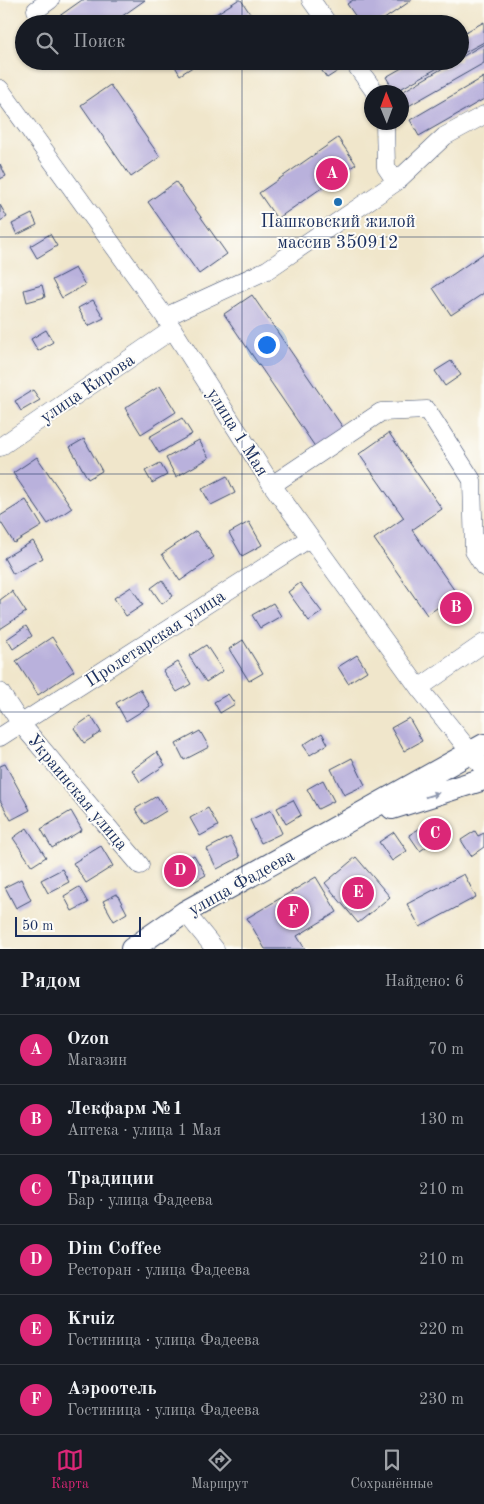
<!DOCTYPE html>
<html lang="ru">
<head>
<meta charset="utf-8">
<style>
	:root { --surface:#171b24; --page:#242831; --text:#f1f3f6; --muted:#9ea1a6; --line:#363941; --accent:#db2777 }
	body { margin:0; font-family:"Old Standard TT",serif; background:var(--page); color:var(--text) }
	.compass { position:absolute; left:364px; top:85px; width:45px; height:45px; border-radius:50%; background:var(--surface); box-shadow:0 1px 4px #0004; rotate:359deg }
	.scale { position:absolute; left:15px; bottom:12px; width:126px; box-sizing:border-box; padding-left:5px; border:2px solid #1b2f5e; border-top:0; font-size:14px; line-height:18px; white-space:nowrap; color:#1b2f5e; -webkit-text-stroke:4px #fdfcf7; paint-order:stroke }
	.you { position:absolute; left:266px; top:344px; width:18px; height:18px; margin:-12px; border:4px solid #fff; border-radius:50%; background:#1a73e8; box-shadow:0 0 0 8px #1a73e833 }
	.badge { display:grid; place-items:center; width:32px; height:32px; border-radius:50%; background:var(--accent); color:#fff; font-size:16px; font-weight:700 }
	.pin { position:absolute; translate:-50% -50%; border:2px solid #fff; box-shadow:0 1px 5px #0006 }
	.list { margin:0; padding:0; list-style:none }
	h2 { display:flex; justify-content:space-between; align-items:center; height:65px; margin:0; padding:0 20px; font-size:21px }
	h2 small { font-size:16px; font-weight:400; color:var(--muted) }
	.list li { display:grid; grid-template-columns:32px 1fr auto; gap:15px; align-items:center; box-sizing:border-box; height:70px; padding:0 20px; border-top:1px solid var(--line) }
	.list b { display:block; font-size:19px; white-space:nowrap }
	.list p { margin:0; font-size:16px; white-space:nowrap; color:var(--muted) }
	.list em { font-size:16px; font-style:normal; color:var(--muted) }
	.icon { flex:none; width:28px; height:28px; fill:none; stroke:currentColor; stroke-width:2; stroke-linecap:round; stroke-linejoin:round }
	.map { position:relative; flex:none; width:484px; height:949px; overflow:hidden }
	.search { position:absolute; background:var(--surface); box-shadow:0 1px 4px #0004; left:15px; right:15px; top:15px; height:55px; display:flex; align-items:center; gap:12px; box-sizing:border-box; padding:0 18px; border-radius:28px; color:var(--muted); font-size:19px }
	.sheet { height:485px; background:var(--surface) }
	nav { display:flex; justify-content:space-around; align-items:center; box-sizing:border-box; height:70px; border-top:1px solid var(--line); background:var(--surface); font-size:14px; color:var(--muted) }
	nav a { display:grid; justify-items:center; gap:2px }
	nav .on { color:var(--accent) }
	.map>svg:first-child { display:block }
	.building { fill:#b9b1dc }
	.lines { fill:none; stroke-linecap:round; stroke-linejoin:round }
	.minor-casing { stroke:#3b4a6e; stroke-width:19 }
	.major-casing { stroke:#3b4a6e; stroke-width:24 }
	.minor { stroke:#fff; stroke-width:18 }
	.major { stroke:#fff; stroke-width:22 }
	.oneway { fill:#8d97ae }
	.grid { fill:none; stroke:#1b2f5e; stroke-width:1; stroke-opacity:0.55 }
	.poi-dot { fill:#1f6fb2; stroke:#fdfcf7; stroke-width:2 }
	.labels { text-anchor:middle; stroke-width:4; stroke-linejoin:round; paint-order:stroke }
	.poi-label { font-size:18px; fill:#1b2f5e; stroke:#fdfcf7 }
	.street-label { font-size:18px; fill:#1b2f5e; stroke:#fdfcf7 }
</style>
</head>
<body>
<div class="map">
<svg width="484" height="949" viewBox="0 0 484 949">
	<rect width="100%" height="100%" fill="#fdfcf7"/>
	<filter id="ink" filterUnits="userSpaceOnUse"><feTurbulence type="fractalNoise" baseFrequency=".02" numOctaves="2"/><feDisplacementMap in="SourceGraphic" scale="10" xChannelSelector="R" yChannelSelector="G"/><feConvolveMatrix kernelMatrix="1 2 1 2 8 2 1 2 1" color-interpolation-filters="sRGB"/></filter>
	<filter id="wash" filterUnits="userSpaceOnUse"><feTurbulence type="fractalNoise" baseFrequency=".0096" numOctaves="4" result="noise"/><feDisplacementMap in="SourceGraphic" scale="20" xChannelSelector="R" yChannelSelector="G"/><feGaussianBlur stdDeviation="1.12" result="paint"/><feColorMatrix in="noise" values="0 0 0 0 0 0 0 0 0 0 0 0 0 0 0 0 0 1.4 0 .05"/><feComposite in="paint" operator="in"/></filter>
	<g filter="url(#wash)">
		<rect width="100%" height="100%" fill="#f0e6cb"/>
		<g id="blocks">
			<path class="building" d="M82,0H145L111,24H48Z
				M238,0H241L257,24H200Z
				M353,0H412L377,24H361L347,4Z
				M484,22V42L460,55V35Z
				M484,44V63L405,108L402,103V92L455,61H460V58Z
				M172,61H202L180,75Z
				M315,61H331L338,71L327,78Z
				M414,61H450L395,92L386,77Z
				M484,77V99L419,136L410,120Z
				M110,85L160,157L131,177L81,105Z
				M338,138L356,164L277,219L259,193Z
				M0,164L6,176L0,179Z
				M176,182L227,254L199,274L148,202Z
				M0,205L7,217L0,221Z
				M32,214L37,225L17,235L12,224Z
				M50,234L57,246L37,258L30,246Z
				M484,253V293L451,315L433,288Z
				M75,268L85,285L62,298L52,280Z
				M42,285L45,297L27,302L24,290Z
				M252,295L344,429L316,448L224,314Z
				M93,300L104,318L88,326L78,308Z
				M46,330L53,342L38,351L31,339Z
				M451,361L461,375L445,386L435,371Z
				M160,386L176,412L141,434L125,408Z
				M33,390L40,400L21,411L15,401Z
				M182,418L192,434L159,453L149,437Z
				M389,433L442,509L412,530L457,594L427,615L374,539L404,518L359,454Z
				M84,439L102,471L88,479L70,447Z
				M199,440L209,458L176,477L166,458Z
				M37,457L72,508L48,524L13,473Z
				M160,463L167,475L152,483L145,471Z
				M227,476L235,493L211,505L202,489Z
				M26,500L42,526L14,543L0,521V516Z
				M249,522L262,545L242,556L229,533Z
				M196,531L214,557L180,581L162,554Z
				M33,541L43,558L13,574L4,558Z
				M162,580L173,596L162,604L151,588Z
				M300,583L322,612L309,621L288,592Z
				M131,587L143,605L126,616L114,598Z
				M12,591L26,612L0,629V600Z
				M273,603L281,616L260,628L252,615Z
				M26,626L32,636L13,649L7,639Z
				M52,637L74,671L38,695L16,661Z
				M243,640L263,673L249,681L229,649Z
				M206,645L223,671L206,682L189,656Z
				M357,655L367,671L348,683L338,667Z
				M178,662L191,684L177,692L163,671Z
				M140,689L150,706L126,721L116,703Z
				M228,694L235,704L220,713L214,702Z
				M91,716L101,732L84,743L74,728Z
				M409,718L422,741L404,751L391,728Z
				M200,731L209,747L184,760L176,744Z
				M322,733L328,744L310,755L303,745Z
				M157,752L165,765L140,782L132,770Z
				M352,758L365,785L344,795L331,769Z
				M5,764L30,810L11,820L0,800V766Z
				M323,780L334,801L318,809L307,789Z
				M157,796L166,811L145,824L135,809Z
				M293,800L301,815L286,824L277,808Z
				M208,808L218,826L200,836L190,818Z
				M271,810L282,833L261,843L250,820Z
				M71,811L82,830L52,848L41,829Z
				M435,819L445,834L420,851L409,835Z
				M27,828L46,857L32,866L13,838Z
				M475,831L478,836L484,833V847L471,856L461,840Z
				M394,832L407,851L392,861L379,842Z
				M230,837L240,857L217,869L207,849Z
				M101,846L113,866L86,883L73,863Z
				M194,855L206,875L190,884L178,864Z
				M356,857L390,897L358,923L325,883Z
				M62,869L69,882L48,893L41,880Z
				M464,874L476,897L420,927L407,904Z
				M316,877L337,912L297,936L305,949H265L247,918Z
				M21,879L31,900L16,908L5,887Z
				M79,887L88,903L72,911L64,896Z
				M117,894L127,913L114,921L103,901Z"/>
		</g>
	</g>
	<g filter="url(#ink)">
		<use href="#blocks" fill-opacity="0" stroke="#3b4a6e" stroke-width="1"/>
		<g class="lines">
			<g class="minor-casing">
				<path id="minor" d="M311,0L328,24
					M36,10L50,0
					M353,61L375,92
					M0,89L165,317L272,485L419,688L484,769
					M385,122L386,167L396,182
					M165,317L267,270L396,182L445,136L484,115
					M0,447L173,329
					M272,485L381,412L427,410L472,480L474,551
					M484,544L474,551L484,567
					M419,688L484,643
					M0,692L21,724L140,865
					M0,737L310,538
					M185,912L215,949"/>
			</g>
			<g class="major-casing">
				<path id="major" d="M392,808L484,779
					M132,949L185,912L484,745"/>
			</g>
			<use href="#minor" class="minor"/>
			<use href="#major" class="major"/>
		</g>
		<defs><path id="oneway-solid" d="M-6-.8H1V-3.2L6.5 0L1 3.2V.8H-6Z" transform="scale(1.25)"/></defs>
		<use class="oneway" href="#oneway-solid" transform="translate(432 795) rotate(-17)"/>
	</g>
	<path class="grid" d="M242,0V24M242,61V949M0,237H484M0,474H484M0,712H484"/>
	<circle class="poi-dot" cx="338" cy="202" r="5"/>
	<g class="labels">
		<g class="poi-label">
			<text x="338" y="227">Пашковский жилой<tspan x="338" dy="21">массив 350912</tspan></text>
		</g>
		<g class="street-label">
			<text transform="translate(87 388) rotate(-34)" y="6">улица Кирова</text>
			<text transform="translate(238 432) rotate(58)" y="6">улица 1 Мая</text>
			<text transform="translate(155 638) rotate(-33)" y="6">Пролетарская улица</text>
			<text transform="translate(78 792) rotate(50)" y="6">Украинская улица</text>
			<text transform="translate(241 882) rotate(-29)" y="6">улица Фадеева</text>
		</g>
	</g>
</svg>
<svg class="compass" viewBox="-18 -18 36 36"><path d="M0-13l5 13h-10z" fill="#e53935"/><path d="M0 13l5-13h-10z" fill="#9ea1a6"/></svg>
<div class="scale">50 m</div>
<div class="you"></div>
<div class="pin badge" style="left:332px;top:174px">A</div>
<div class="pin badge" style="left:456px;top:608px">B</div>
<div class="pin badge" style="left:435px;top:834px">C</div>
<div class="pin badge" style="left:180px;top:871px">D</div>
<div class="pin badge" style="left:358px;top:893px">E</div>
<div class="pin badge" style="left:293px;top:912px">F</div>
<div class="search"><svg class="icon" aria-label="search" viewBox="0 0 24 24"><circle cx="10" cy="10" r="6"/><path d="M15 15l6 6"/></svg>Поиск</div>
</div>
<section class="sheet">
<h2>Рядом<small>Найдено: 6</small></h2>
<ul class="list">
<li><span class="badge">A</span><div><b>Ozon</b><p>Магазин</p></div><em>70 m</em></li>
<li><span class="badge">B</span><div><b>Лекфарм №1</b><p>Аптека · улица 1 Мая</p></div><em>130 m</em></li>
<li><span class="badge">C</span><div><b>Традиции</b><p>Бар · улица Фадеева</p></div><em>210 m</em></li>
<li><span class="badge">D</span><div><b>Dim Coffee</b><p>Ресторан · улица Фадеева</p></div><em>210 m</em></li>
<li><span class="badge">E</span><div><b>Kruiz</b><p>Гостиница · улица Фадеева</p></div><em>220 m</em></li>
<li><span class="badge">F</span><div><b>Аэроотель</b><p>Гостиница · улица Фадеева</p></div><em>230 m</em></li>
</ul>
</section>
<nav>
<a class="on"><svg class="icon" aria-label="map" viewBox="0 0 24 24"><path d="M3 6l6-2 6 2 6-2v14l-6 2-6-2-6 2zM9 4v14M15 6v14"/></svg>Карта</a>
<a><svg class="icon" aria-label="directions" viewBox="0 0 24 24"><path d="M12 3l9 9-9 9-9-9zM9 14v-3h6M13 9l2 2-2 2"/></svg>Маршрут</a>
<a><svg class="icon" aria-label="saved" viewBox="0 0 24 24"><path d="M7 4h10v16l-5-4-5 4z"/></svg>Сохранённые</a>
</nav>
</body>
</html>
